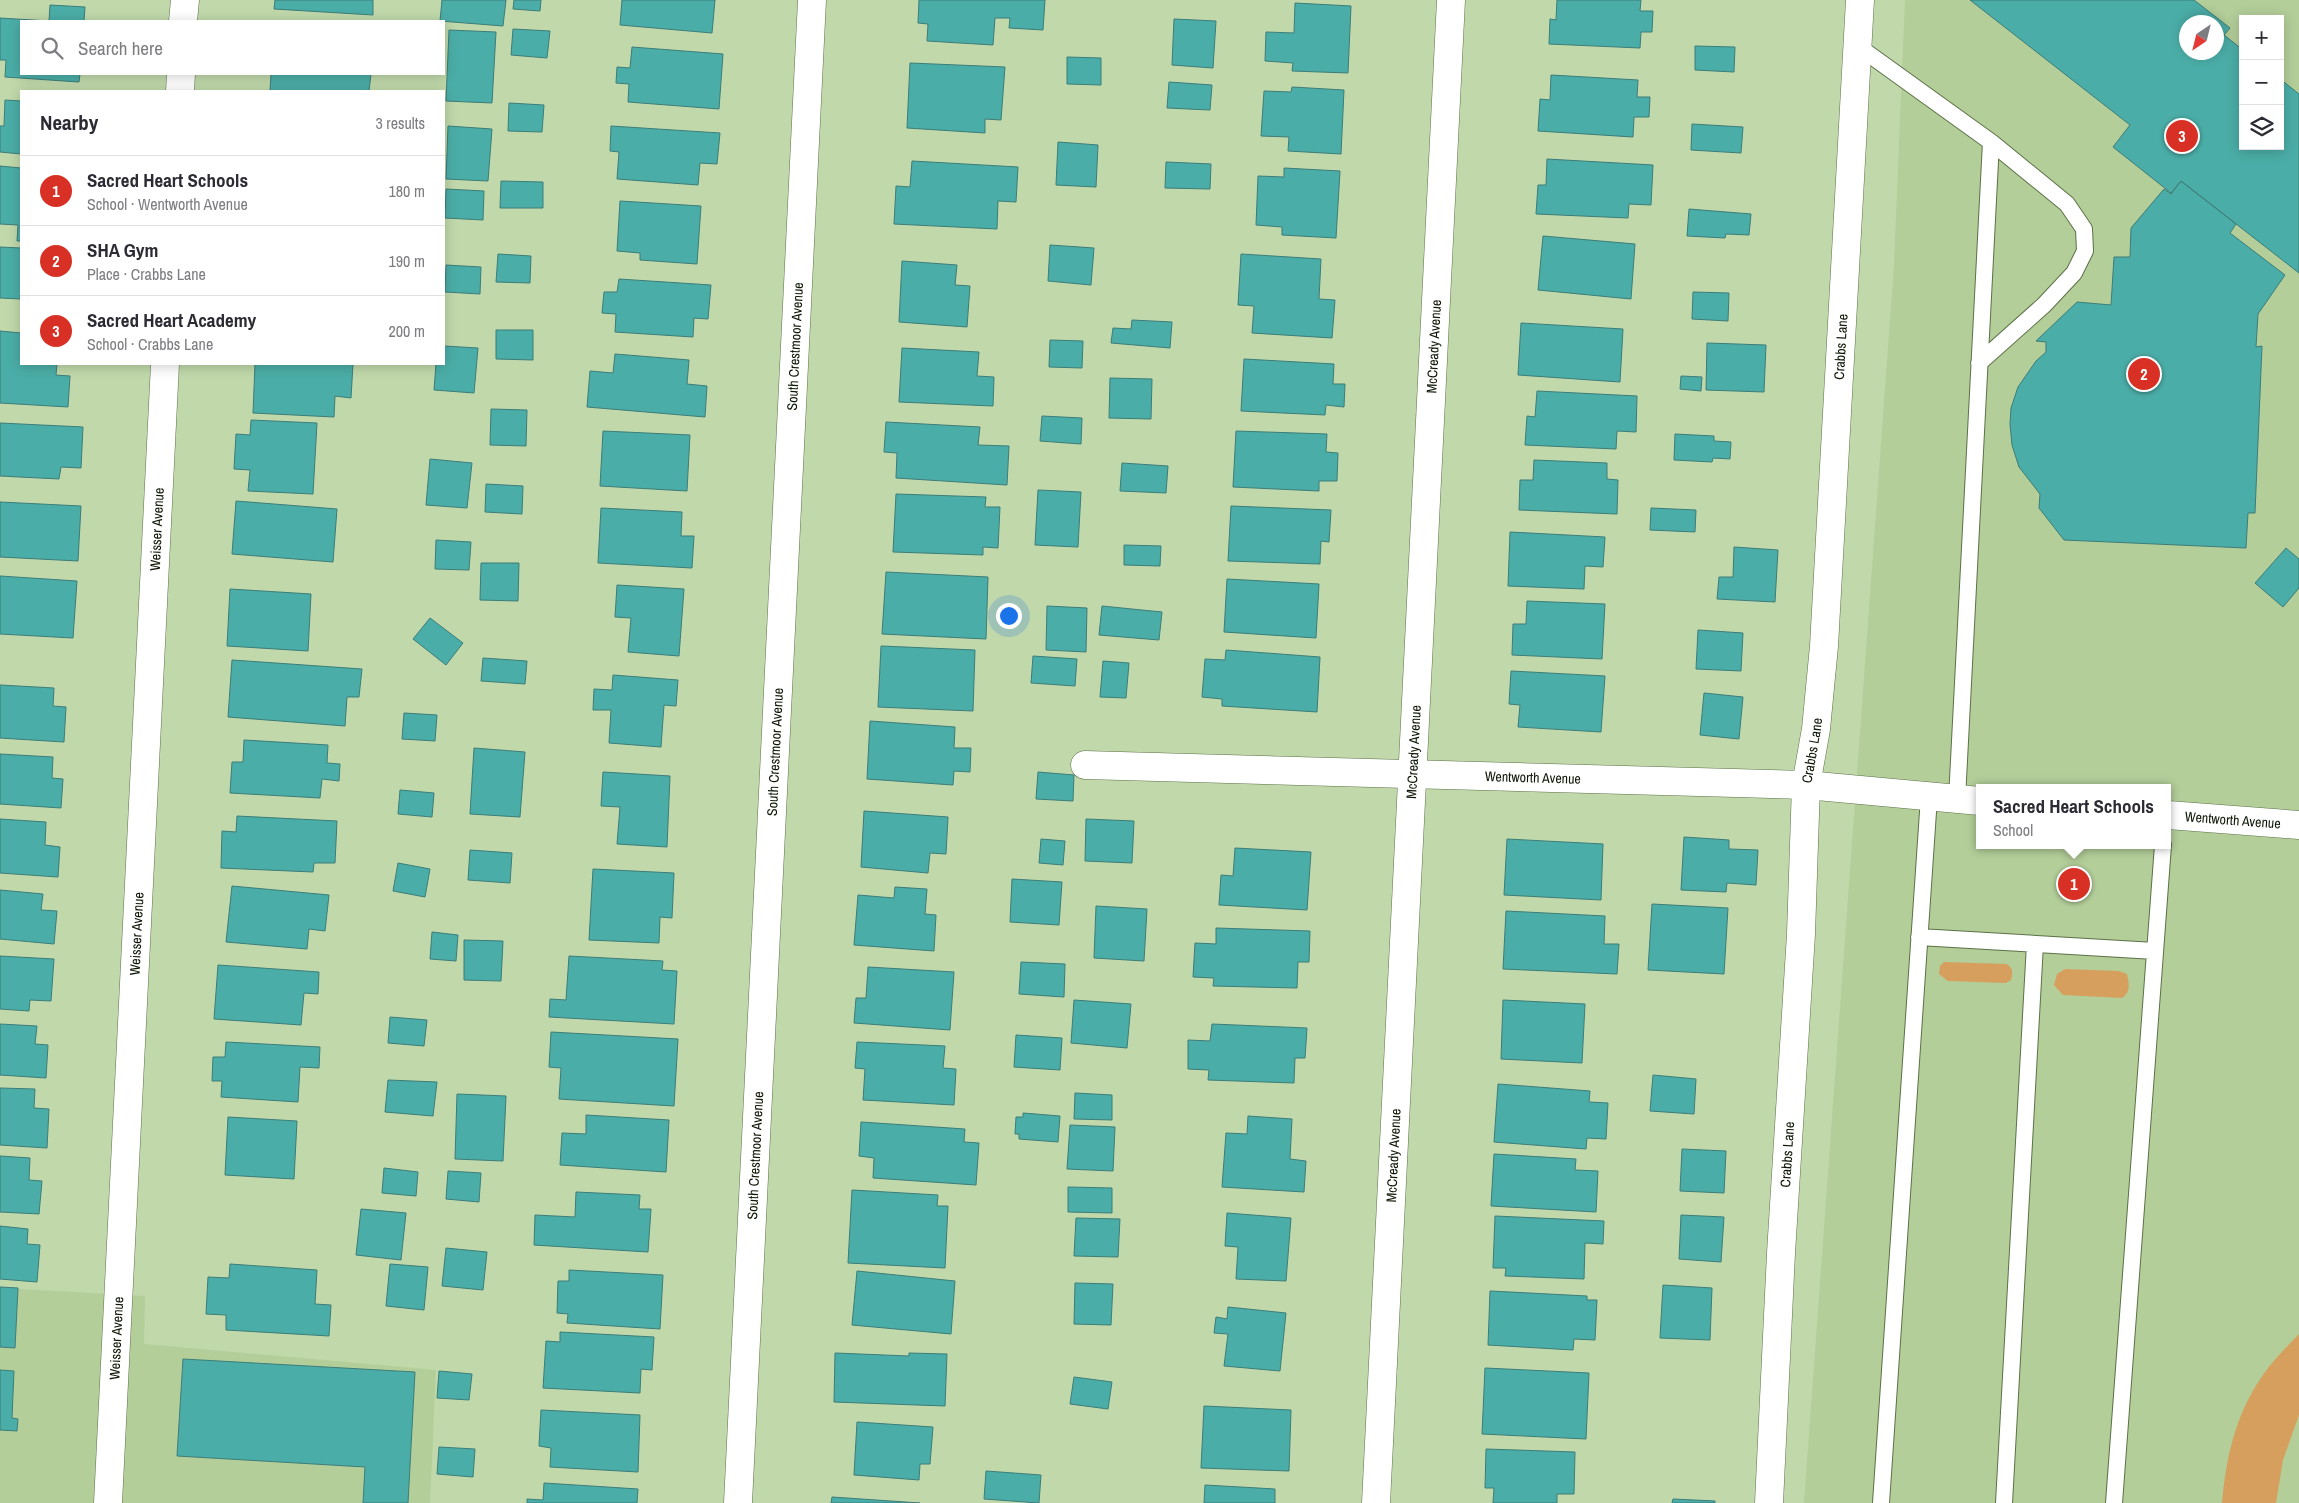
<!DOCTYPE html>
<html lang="en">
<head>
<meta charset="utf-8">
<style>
	:root { --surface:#fff; --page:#f7f7f7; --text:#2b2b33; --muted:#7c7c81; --line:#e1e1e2; --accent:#d93025 }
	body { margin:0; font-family:"Archivo Narrow",sans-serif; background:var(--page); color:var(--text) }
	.controls { position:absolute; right:15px; top:15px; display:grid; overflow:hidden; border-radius:0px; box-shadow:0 2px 12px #0003 }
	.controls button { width:45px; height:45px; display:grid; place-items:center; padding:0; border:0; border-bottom:1px solid var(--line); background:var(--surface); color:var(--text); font:25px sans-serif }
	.compass { position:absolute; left:2179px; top:15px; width:45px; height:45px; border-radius:50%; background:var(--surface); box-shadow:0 2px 12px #0003; rotate:215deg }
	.you { position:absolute; left:1008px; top:615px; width:18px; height:18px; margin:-12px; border:4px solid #fff; border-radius:50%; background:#1a73e8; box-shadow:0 0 0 8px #1a73e833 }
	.badge { display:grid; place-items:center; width:32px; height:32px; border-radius:50%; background:var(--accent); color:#fff; font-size:16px; font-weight:700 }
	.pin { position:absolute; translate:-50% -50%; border:2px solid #fff; box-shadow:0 1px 5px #0006 }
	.popup { position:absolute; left:1976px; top:784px; width:195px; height:65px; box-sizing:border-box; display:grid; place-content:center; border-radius:0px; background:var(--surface); filter:drop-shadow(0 1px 4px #0005); font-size:16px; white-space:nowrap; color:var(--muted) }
	.popup b { font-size:19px; color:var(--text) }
	.popup::after { content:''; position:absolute; left:50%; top:100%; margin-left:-10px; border:10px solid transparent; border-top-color:var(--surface) }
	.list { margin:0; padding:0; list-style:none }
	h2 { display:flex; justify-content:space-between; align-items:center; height:65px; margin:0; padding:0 20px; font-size:21px }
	h2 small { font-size:16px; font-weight:400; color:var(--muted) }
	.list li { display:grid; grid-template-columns:32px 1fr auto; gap:15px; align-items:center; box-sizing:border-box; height:70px; padding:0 20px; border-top:1px solid var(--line) }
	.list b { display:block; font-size:19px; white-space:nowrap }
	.list p { margin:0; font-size:16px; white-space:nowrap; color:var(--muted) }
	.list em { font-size:16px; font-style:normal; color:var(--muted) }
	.icon { flex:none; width:28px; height:28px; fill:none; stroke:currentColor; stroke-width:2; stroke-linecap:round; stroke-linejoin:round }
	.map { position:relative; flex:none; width:2299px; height:1503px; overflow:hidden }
	.search { position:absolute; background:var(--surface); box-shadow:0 2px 12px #0003; left:20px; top:20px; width:425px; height:55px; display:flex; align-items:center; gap:12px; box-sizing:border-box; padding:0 18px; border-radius:0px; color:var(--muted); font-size:19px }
	.panel { position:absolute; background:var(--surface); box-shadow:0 2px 12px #0003; left:20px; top:90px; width:425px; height:275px; border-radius:0px }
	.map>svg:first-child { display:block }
	.built { fill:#b3ce99; fill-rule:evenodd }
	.green { fill:#d69f5e }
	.building { fill:#4bada7; stroke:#3c7d79; fill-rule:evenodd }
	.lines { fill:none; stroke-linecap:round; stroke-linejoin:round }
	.service-casing { stroke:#5c7147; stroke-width:18 }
	.minor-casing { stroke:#5c7147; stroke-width:29 }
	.service { stroke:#fff; stroke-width:16 }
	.minor { stroke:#fff; stroke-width:28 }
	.labels { text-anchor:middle; stroke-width:4; stroke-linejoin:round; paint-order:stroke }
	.street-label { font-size:14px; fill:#0f1706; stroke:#c0d8aa }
</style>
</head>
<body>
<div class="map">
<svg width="2299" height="1503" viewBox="0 0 2299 1503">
	<rect width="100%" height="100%" fill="#c0d8aa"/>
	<path class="built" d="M1905,0H2299V1503H1804L1894,265ZM2243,19H2280V146H2243ZM2186,22H2216V52H2186ZM1980,788H2168V845H1980Z
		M0,1288L145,1296L144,1344L436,1370L430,1503H0Z"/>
	<path class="green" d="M1944,962L2007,964C2013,969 2013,972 2011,980L2006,983L1948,981L1939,974L1940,966Z
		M2065,969L2119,971L2127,974C2129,984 2131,992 2122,998L2063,995L2054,985L2057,974Z
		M2299,1334V1415L2283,1460L2276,1503H2222C2226,1457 2236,1413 2263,1375C2273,1360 2287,1347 2299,1334Z"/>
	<path class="building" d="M275,0H373V15L274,9Z
		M442,0H506L503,26L440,21Z
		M514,0H541L540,11L513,9Z
		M622,0H715L712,33L620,25Z
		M919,0H1045L1043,30L1009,28L1010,18H995L993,45L927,41L928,24L918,23Z
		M1557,0H1641L1640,11H1653L1652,32H1641L1640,48L1549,44L1550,19L1556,20Z
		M1970,0H2194L2230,28L2224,35L2243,50V146H2280V79L2299,94V273L2181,181L2171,193L2113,147L2130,125ZM2186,22H2216V52H2186Z
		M1295,3L1351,6L1348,73L1292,71L1293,63L1265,61L1266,32L1294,33Z
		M50,5L85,7L84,21H21V74H80L79,82L5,77L6,60H0V18L49,21Z
		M1174,19L1216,21L1213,68L1172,65Z
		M513,29L550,31L547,58L511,55Z
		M449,30L496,32L492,103L446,101Z
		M1695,46L1735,47L1734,72L1695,70Z
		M632,47L723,54L719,109L628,102L629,84L616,83L617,67L630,68Z
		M1067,57L1101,58V85L1067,84Z
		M910,63L1005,67L1001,120L985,119V133L907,128Z
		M271,74H371L369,91H270Z
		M1551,75L1638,80L1637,97H1650L1649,117H1634L1633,137L1538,131L1540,99L1550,100Z
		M1169,82L1212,85L1210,110L1167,108Z
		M1292,87L1344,90L1341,154L1288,151L1289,137L1261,136L1264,91L1291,92Z
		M5,100L21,101V154L0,152V126H4Z
		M509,103L544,105L542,132L508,131Z
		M1692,124L1743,127L1741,153L1691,150Z
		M448,126L492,129L488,181L446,179Z
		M611,126L720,133L717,164L700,163L698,185L617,179L619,152L610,151Z
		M1058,142L1098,145L1096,187L1056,185Z
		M1547,159L1653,165L1651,205L1629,204L1628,218L1536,214L1538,185H1546Z
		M912,161L1018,167L1016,202L998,201L997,229L894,224L896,186L910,187Z
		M1166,162L1211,164L1210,189L1165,188Z
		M0,166L21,168V241H17L18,225L0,224Z
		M1284,168L1340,171L1336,238L1282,235V227L1256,225L1258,176L1284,177Z
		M501,181L543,182V208H500Z
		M2181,181L2236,224L2230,233L2285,275L2258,314L2256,347L2262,346L2255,513H2248L2246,548L2064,540L2039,508L2040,494L2019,467L2012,445L2010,424L2011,408L2018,387L2036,361L2046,352V342L2036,341L2077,302L2111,305L2114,257H2130L2131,228L2164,189L2171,194Z
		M446,189L484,191L483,220L445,218Z
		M620,201L701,206L697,264L640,260V253L617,251Z
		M1689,209L1751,214L1749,235L1726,234L1725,238L1687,236Z
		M1543,236L1635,244L1631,299L1538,290Z
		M1050,245L1094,248L1091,285L1048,281Z
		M0,247L21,248V299L0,298Z
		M498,254L531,256L530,283L496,282Z
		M1241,254L1321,259L1319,299L1335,300L1332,338L1252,333L1254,306L1238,305Z
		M902,261L957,265L955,285L970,286L967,327L899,322Z
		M446,265L481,267L480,294L445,292Z
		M619,279L711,285L708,319L694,318L693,337L615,332L616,314L602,313L604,292H617Z
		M1693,292L1729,293L1728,321L1692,319Z
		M1132,320L1172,322L1170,348L1111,343L1113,328L1131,329Z
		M1521,323L1623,329L1620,382L1518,375Z
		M496,330H533V360L496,359Z
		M0,331L21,333V364H57L56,375L70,376L68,407L0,403Z
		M1050,340L1083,341L1082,368L1049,367Z
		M1707,343L1766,345L1764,392L1706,390Z
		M444,346L478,348L474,393L434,390L436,364H444Z
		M902,348L979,352L977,376L994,377L993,406L899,402Z
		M615,354L689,360L687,384L707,386L705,417L587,407L590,371L613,373Z
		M1244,359L1334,364L1333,384H1345L1344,407L1326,405L1325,415L1241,411Z
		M255,364H353L351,398L335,396L334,417L253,413Z
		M1681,376L1702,377L1701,391L1680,389Z
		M1110,378L1152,379L1151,419L1109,418Z
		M1537,391L1637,396L1636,432L1617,431L1616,449L1525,445L1527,416L1535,417Z
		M491,409L527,410L526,446L490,445Z
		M1042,416L1082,418L1081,444L1040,441Z
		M251,420L317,423L313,494L248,491L250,470L234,469L236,434L250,435Z
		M886,422L980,427L978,445L1009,446L1007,485L896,478L897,453L884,452Z
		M0,423L83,427L81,468L61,467L59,479L0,476Z
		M603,431L690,435L687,491L600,486Z
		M1236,431L1327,434L1326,452L1338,453L1337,481H1319V491L1233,487Z
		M1675,434L1714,436V441L1731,442L1730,459L1713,458L1712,462L1674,460Z
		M430,459L472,463L467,508L426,505Z
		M1534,460L1607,463V479L1618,480L1617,514L1519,510L1520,480H1533Z
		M1122,463L1168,466L1166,493L1120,491Z
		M486,484L523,486L522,514L485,512Z
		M1038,490L1081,492L1078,547L1035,545Z
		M896,494L986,497L985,507H1000L998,548L983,547V555L893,552Z
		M236,501L337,509L333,562L232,554Z
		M0,502L81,506L78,561L0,557Z
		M1231,506L1331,510L1329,542L1321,541L1320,564L1228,561Z
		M601,508L682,512L681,536H694L692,568L598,563Z
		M1651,508L1696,510L1695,532L1650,530Z
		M1510,532L1605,537L1603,567L1585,566L1584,589L1508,586Z
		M436,540L471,542L469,570L435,569Z
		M1124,545L1161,546L1160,566L1124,565Z
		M1734,547L1778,550L1775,602L1717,599L1719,577H1733Z
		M2286,548L2299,559V588L2283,607L2255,583Z
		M481,563H519L518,601L480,600Z
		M886,572L988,577L986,639L882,634Z
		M0,576L77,581L73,638L0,634Z
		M1227,579L1319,584L1316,638L1224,632Z
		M617,585L684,589L679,656L628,652L631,618L615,617Z
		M230,589L311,594L308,651L227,646Z
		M1527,601L1605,604L1602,659L1512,655L1513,624H1526Z
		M1047,606L1087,608L1086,652L1046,650Z
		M1102,606L1162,612L1159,640L1099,635Z
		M430,618L463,643L446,665L413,639Z
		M1698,630L1743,633L1741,671L1696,669Z
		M881,646L975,650L973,711L878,707Z
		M1226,650L1320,657L1317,712L1222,706V699L1202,697L1205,659L1225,660Z
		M1033,656L1077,659L1075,686L1031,683Z
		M483,658L527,661L525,684L481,681Z
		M232,660L362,669L359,697H347L345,726L228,717Z
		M1103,661L1129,663L1126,698L1100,697Z
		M1511,671L1605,676L1601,732L1518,727L1520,705L1509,704Z
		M613,675L678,680L676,706L664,705L661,747L609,743L611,710H593L594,689L612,690Z
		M0,685L54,688L53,706L66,707L64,742L0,738Z
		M1704,693L1743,697L1739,739L1700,735Z
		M404,713L437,715L435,741L402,739Z
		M870,721L955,727L954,748H971L970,772L954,771L953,785L867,779Z
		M244,740L328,745L327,763L340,764L339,781L322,779L320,798L230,793L232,762H243Z
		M474,748L525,752L520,817L470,814Z
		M0,754L53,757L52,778L63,779L61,808L0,804Z
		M603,772L670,776L667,847L617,844L620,807L601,806Z
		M1038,772L1074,775L1073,801L1036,799Z
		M400,790L434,793L432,817L398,814Z
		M864,811L948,817L946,854L930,853L928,873L861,867Z
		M237,816L337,821L335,863H314L313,872L221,868L222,831L236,832Z
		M0,819L46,822L45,845L60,847L58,877L0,873Z
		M1086,819L1134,821L1132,863L1085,861Z
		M1684,837L1729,840V849L1758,850L1756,885L1727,883L1726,892L1681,890Z
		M1041,839L1065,841L1063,865L1039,863Z
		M1507,839L1603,844L1601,900L1504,895Z
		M1235,848L1311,852L1307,910L1219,905L1221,875L1233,876Z
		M470,850L512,853L510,883L468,880Z
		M398,863L430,869L425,897L393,891Z
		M593,869L674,873L672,918L660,917L659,943L589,940Z
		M1012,879L1062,882L1059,925L1010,922Z
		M232,886L329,895L325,931L309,929L307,949L226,942Z
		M895,887L927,889L925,914L936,915L934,951L854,945L858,895L894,898Z
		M0,890L43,894L41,910L57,911L54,944L0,939Z
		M1652,904L1728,908L1724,974L1648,970Z
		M1096,906L1147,909L1144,961L1094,958Z
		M1506,911L1605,916L1604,944H1619L1617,974L1503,969Z
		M1216,928L1310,931L1309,962H1298L1297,988L1213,986L1214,978L1193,977L1195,943L1216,944Z
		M432,932L458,935L456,961L430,959Z
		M464,940L503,941L501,981L464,980Z
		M0,956L54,959L51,1001L30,1000L29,1011L0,1009Z
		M569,956L663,961L662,970L677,971L674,1024L549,1017L550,999L566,1000Z
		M1021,962L1065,964L1064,997L1019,994Z
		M218,965L319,972L318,994L304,993L301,1025L214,1019Z
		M868,967L954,972L950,1030L854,1023L856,998H866Z
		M1074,1000L1131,1004L1127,1048L1071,1043Z
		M1503,1000L1585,1004L1582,1063L1501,1059Z
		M390,1017L427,1020L424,1046L388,1043Z
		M0,1024L37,1026L35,1044L48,1045L46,1078L0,1075Z
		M1212,1024L1307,1028L1305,1058H1295L1294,1083L1208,1080L1209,1070L1188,1069V1040L1210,1041Z
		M551,1032L678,1039L674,1106L559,1099L561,1068L549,1067Z
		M1016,1035L1062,1038L1060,1070L1014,1067Z
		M226,1042L320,1047L319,1068L300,1067L298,1102L221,1097L222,1081H212L213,1057H225Z
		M857,1042L945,1046L943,1068L956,1069L954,1105L863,1100L865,1069L855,1068Z
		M1653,1075L1696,1079L1694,1114L1650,1111Z
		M388,1080L437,1082L433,1116L385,1112Z
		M1498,1084L1590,1091L1589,1102L1608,1103L1606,1139L1587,1138L1586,1149L1494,1142Z
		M0,1088L35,1089L34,1108L49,1109L47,1148L0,1145Z
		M1075,1093L1112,1095V1120L1074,1119Z
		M457,1094L506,1096L503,1161L455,1159Z
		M1023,1113L1060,1116L1058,1142L1019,1139V1134H1015L1016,1117H1023Z
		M586,1115L669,1120L666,1172L560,1165L562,1133L586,1134Z
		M1248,1116L1292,1119L1290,1159L1306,1161L1304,1192L1222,1187L1226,1133L1247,1134Z
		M228,1117L297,1121L294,1179L225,1175Z
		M861,1122L965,1129L964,1142L979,1143L976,1185L873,1178L874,1158L859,1156Z
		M1070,1125L1115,1127L1113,1171L1067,1169Z
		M1682,1149L1726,1151L1724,1193L1680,1191Z
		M1494,1154L1576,1159L1575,1170L1598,1171L1596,1212L1491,1206Z
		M0,1156L30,1158L29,1180L42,1181L39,1214L0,1212Z
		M384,1168L418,1172L416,1196L382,1193Z
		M448,1171L481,1173L479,1202L446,1199Z
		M1068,1187L1112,1188V1213L1068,1212Z
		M852,1190L938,1195L937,1206H948L945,1268L848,1263Z
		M576,1192L640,1195L639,1209H651L648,1252L534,1245L535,1215L575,1217Z
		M361,1209L406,1213L401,1260L356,1255Z
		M1227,1213L1291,1218L1286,1281L1236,1279L1238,1247L1225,1246Z
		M1681,1215L1724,1217L1721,1262L1679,1259Z
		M1495,1216L1604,1221L1603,1244L1585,1243L1584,1279L1505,1276L1506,1268H1493Z
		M1076,1218L1120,1219L1118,1257L1074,1256Z
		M0,1226L28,1229L27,1244L40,1245L37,1282L0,1279Z
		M446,1248L487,1252L483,1290L442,1286Z
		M230,1264L317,1270L315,1304L331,1305L329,1336L226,1330V1315L206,1314L208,1277L229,1278Z
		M390,1264L428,1267L424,1310L386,1306Z
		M569,1270L663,1275L660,1329L567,1323L568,1314L557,1313L558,1281H569Z
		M857,1271L955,1281L951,1334L852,1325Z
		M1075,1283L1113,1284L1111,1325L1074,1324Z
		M1663,1285L1712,1288L1710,1340L1660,1338Z
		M0,1287L18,1288L15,1348L0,1347Z
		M1490,1291L1587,1296V1300H1597L1595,1340L1574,1339L1573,1350L1488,1345Z
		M1228,1307L1286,1313L1280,1371L1224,1366L1228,1334L1214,1333L1216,1317L1227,1319Z
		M560,1332L654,1337L652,1370L641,1369L640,1393L543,1388L546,1341L560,1342Z
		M835,1353L909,1356V1353L947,1354L945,1406L834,1402Z
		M183,1359L415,1372L408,1503H363L365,1467L177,1456Z
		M1485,1368L1589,1373L1586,1439L1482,1434Z
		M0,1370L14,1371L12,1418L18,1419L17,1431L0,1430Z
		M439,1371L472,1374L469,1400L437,1398Z
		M1074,1377L1112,1382L1108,1409L1070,1404Z
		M1204,1406L1291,1410L1289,1471L1201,1468Z
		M541,1410L640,1415L638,1472L550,1467L551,1448L539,1446Z
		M857,1422L933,1427L930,1464H920L919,1480L854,1475Z
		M439,1447L475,1449L473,1477L437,1474Z
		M1486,1449L1575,1452L1574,1494H1557V1503H1493L1494,1488H1485Z
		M986,1471L1041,1475L1039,1503L984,1499Z
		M544,1483L638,1489L637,1503H527V1499L543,1500Z
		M1205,1485L1275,1489V1503H1204Z
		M832,1497L920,1503H831Z
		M1673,1499L1715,1501V1503H1672Z"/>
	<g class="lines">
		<g class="service-casing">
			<path id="service" d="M1859,47L1991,142L1957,799
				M1979,363L2044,305L2074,273L2085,251L2084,229L2067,204L1991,142
				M1919,937L2155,951
				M1881,1503L1929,797
				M2004,1503L2035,944
				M2114,1503L2163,845"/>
		</g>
		<g class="minor-casing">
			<g id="minor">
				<path d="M183,21L185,0"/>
				<path d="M180,91L181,74"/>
				<path id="s1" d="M1085,765L1806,785L1980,801"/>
				<path id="s2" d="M2168,815L2299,825"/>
				<path id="s3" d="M108,1503L165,364"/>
				<path id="s4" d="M738,1503L812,0"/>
				<path id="s5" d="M1376,1503L1451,0"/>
				<path id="s6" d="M1769,1503L1781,1253L1801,934L1806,785L1816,729L1824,646L1860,0"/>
			</g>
		</g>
		<use href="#service" class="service"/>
		<use href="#minor" class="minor"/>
	</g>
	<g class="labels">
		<g class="street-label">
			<text dy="5" stroke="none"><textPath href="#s4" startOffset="1158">South Crestmoor Avenue</textPath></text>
			<text dy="5" stroke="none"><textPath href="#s5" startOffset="1158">McCready Avenue</textPath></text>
			<text dy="5" stroke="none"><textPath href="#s6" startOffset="1159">Crabbs Lane</textPath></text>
			<text dy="5" stroke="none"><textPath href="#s3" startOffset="975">Weisser Avenue</textPath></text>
			<text dy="5" stroke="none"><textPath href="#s5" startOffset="752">McCready Avenue</textPath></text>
			<text dy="5" stroke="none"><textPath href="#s6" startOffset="754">Crabbs Lane</textPath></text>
			<text dy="5" stroke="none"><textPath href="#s4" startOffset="752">South Crestmoor Avenue</textPath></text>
			<text dy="5" stroke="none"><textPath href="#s1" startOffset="448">Wentworth Avenue</textPath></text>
			<text dy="5" stroke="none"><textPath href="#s2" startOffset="65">Wentworth Avenue</textPath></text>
			<text dy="5" stroke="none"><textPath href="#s3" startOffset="570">Weisser Avenue</textPath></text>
			<text dy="5" stroke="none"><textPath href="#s6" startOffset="349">Crabbs Lane</textPath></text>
			<text dy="5" stroke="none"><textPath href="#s4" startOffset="348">South Crestmoor Avenue</textPath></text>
			<text dy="5" stroke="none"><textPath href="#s5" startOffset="348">McCready Avenue</textPath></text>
			<text dy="5" stroke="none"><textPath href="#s3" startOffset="165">Weisser Avenue</textPath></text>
		</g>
	</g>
</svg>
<div class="controls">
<button>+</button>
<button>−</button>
<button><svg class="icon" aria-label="layers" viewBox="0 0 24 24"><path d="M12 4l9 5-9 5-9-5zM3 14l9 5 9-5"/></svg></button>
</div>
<svg class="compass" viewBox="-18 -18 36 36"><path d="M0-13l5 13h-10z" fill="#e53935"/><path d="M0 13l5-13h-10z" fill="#7c7c81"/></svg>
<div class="you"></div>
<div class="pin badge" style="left:2074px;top:884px">1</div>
<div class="popup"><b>Sacred Heart Schools</b>School</div>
<div class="pin badge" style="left:2144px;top:374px">2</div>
<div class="pin badge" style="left:2182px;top:136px">3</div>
<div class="search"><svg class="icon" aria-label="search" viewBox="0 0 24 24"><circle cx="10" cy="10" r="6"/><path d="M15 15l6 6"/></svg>Search here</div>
<section class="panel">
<h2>Nearby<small>3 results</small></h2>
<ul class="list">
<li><span class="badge">1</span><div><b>Sacred Heart Schools</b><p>School · Wentworth Avenue</p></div><em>180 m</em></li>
<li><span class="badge">2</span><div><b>SHA Gym</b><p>Place · Crabbs Lane</p></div><em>190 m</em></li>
<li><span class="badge">3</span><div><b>Sacred Heart Academy</b><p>School · Crabbs Lane</p></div><em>200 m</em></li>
</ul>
</section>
</div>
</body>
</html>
